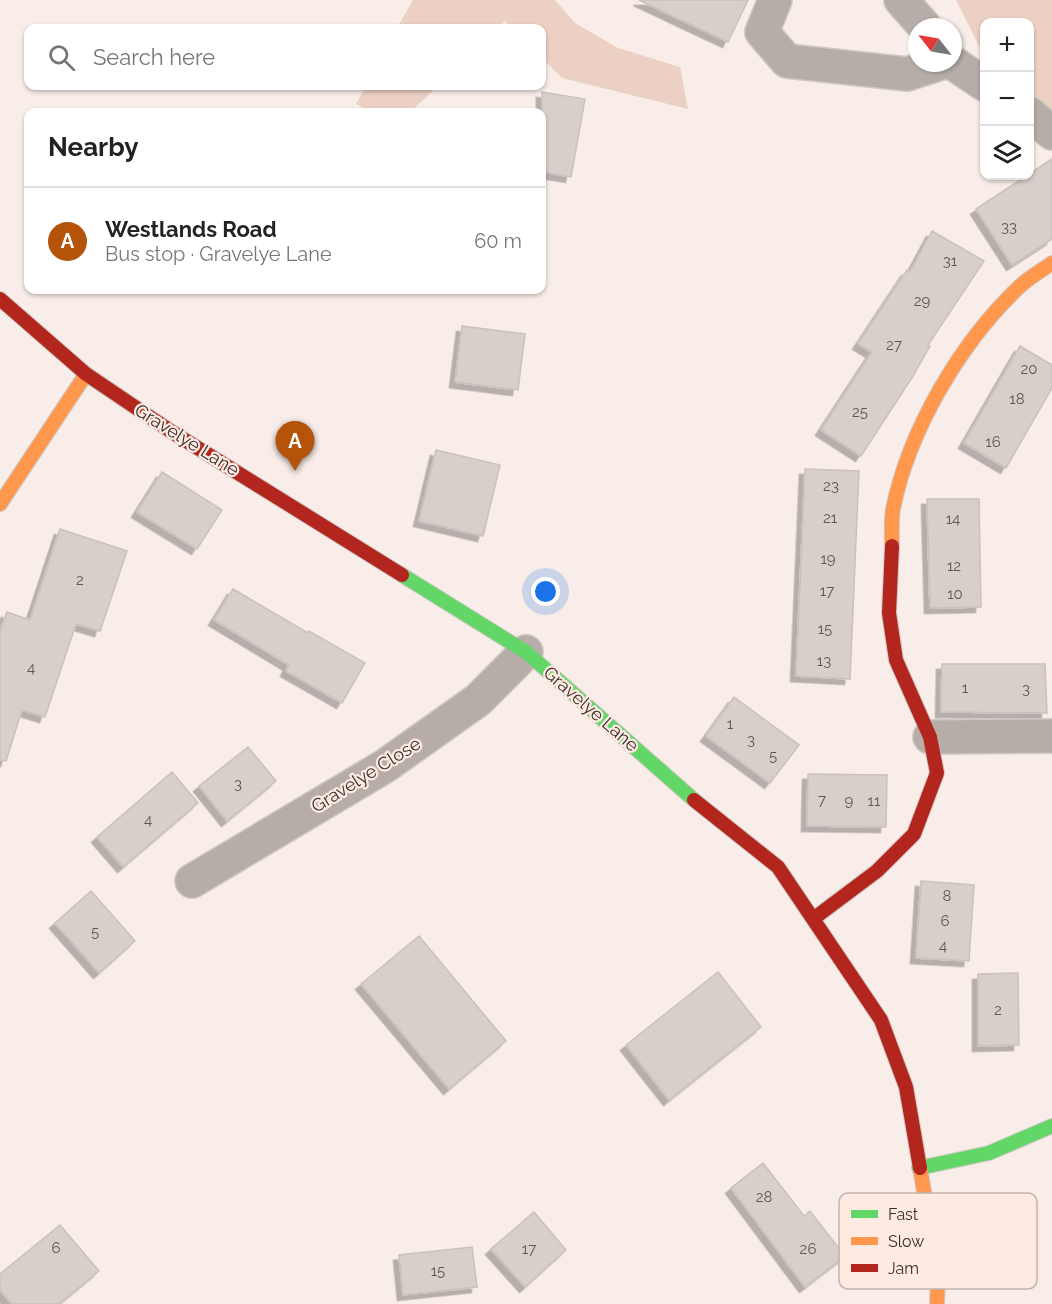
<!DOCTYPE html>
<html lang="en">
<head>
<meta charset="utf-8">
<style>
	:root { --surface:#fff; --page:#f6f6f6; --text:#222; --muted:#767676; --line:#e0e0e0; --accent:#b45309 }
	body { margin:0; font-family:Raleway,sans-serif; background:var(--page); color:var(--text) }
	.controls { position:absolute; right:18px; top:18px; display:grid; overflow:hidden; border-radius:12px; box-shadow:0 2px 4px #0004 }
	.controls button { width:54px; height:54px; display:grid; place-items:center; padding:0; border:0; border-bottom:2px solid var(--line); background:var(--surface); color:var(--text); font:30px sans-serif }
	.compass { position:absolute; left:908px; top:18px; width:54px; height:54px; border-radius:50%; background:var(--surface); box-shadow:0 2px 4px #0004; rotate:301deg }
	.you { position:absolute; left:546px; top:592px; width:21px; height:21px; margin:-15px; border:4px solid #fff; border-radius:50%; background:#1a73e8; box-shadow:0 0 0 9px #1a73e833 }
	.badge { display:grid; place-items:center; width:39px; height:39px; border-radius:50%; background:var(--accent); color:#fff; font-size:20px; font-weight:700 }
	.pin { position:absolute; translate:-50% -50px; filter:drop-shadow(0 2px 3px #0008) }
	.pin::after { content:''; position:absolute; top:32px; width:21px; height:18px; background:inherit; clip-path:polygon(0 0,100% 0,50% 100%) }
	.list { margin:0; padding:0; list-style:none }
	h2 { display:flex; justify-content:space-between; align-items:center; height:78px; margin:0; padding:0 24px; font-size:26px }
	h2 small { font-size:20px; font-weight:400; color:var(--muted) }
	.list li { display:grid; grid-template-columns:39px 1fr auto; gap:18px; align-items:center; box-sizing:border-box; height:108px; padding:0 24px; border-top:2px solid var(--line) }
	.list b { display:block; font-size:22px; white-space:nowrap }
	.list p { margin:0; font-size:20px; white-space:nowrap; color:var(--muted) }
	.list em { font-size:20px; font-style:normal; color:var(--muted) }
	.icon { flex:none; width:33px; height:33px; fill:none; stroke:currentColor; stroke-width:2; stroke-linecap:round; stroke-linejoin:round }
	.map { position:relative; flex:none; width:1052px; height:1304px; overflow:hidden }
	.search { position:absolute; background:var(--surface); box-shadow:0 2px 4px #0004; left:24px; top:24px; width:522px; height:66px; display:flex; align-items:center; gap:15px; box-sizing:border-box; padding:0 21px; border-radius:12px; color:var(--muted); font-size:22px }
	.panel { position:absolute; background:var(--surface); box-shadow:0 2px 4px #0004; left:24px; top:108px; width:522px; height:186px; border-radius:12px }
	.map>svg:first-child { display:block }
	.green { fill:#ecd0c4 }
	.building { fill:#d8cfcb; stroke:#cac1bd; stroke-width:1.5; filter:url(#shadow) }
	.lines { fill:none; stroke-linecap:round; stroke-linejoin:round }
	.street-casing { stroke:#d0c8c4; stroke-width:36 }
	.fast-casing { stroke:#d0c8c4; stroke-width:16 }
	.slow-casing { stroke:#d0c8c4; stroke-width:16 }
	.jam-casing { stroke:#d0c8c4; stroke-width:16 }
	.street { stroke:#b6ada9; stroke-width:33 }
	.fast { stroke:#63d668; stroke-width:14 }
	.slow { stroke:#ff974d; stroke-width:14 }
	.jam { stroke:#b3261e; stroke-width:14 }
	.labels { text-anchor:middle; stroke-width:4.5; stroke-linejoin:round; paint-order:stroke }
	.number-label { font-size:15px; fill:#605753 }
	.street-label { font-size:18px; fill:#382f2b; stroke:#feeae2 }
	.key { fill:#feeae2; stroke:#c3b2ab; stroke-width:1.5 }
	.key-label { font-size:16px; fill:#382f2b }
</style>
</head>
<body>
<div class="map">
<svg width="1052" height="1304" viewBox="0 0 1052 1304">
	<defs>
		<filter id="shadow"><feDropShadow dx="-5.5" dy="5.5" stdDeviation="0" flood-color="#0004"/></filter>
	</defs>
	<rect width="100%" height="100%" fill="#f8ede8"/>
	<path class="green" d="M413,0H555L575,23L618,48L680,67L688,109L562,78L542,58V28H513L505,21L498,28H397Z
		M956,0H1052V116L1030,96V22H984V56Z
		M366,86H438L410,112H372L356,104Z"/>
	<path class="building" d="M639,0H748L728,42Z
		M542,92L585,99L571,177L542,172Z
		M1052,159V239L1012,265L976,209Z
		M932,231L984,261L928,345L930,346L913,376L861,456L821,430L872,352L858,344L907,270L910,272Z
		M462,326L525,334L518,390L455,382Z
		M1020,346L1052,365V388L1006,468L964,443Z
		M436,450L500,465L483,536L419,521Z
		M805,469L859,471L850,679L796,676Z
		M162,472L222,510L197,549L137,512Z
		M927,499H979L981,607L930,608Z
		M60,529L127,551L100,631L76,624L45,717L22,710L6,761L0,760V631L7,612L30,620Z
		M233,589L308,633L309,631L365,663L342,703L286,671L289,665L214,620Z
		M942,664H1045L1047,713L941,712Z
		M734,697L799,745L770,783L706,736Z
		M248,747L276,781L227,821L199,786Z
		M172,772L198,803L123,867L97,837Z
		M808,774L887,775L886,827L807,826Z
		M921,881L974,885L969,961L916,958Z
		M91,891L135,941L99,973L55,923Z
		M419,936L506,1041L449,1089L361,984Z
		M718,972L761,1027L669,1100L626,1045Z
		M1018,973L1019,1045L978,1046V974Z
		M763,1163L804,1216L810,1211L845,1256L805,1287L731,1188Z
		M534,1212L566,1250L525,1287L491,1249Z
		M60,1225L99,1271L59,1304H12L0,1290V1274Z
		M472,1247L477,1287L403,1295L399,1255Z"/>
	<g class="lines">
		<g class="street-casing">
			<path id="street" d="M775,0L762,32L787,61L907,74L941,63
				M901,0L925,27
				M953,63L984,84
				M1030,114L1052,133
				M930,737L1052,736
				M192,881L385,766L478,700L526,652"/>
		</g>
		<g class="fast-casing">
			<path id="fast" d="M402,575L526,652L694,800
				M919,1168L989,1153L1052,1126"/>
		</g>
		<g class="slow-casing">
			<path id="slow" d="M0,504L86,374
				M892,546C892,534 891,521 893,509C909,430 960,343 1019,287C1028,278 1041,271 1052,263
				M920,1168L938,1275L937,1304"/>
		</g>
		<g class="jam-casing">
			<path id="jam" d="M0,299L86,374L172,432L402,575
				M694,800L778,867L881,1020L906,1087L920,1168
				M813,919L877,871L914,834L937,773L930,737L896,660L889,613L892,546"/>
		</g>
		<use href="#street" class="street"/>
		<use href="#fast" class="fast"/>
		<use href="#slow" class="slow"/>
		<use href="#jam" class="jam"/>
	</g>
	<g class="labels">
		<g class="number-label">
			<text x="1009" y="232">33</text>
			<text x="950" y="266">31</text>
			<text x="922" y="306">29</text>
			<text x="894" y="350">27</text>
			<text x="1029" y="374">20</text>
			<text x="1017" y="404">18</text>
			<text x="860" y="417">25</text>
			<text x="993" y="447">16</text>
			<text x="831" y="491">23</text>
			<text x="830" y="523">21</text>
			<text x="953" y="524">14</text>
			<text x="828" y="564">19</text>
			<text x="954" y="571">12</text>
			<text x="80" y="585">2</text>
			<text x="827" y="596">17</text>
			<text x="955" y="599">10</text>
			<text x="825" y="634">15</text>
			<text x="824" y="666">13</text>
			<text x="31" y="673">4</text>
			<text x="965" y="693">1</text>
			<text x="1026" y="694">3</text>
			<text x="730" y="729">1</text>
			<text x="751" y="745">3</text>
			<text x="773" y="761">5</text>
			<text x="238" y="789">3</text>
			<text x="822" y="805">7</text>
			<text x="849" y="806">9</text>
			<text x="874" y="806">11</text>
			<text x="148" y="825">4</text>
			<text x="947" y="901">8</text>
			<text x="945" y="926">6</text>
			<text x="95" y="937">5</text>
			<text x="943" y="951">4</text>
			<text x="998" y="1015">2</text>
			<text x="764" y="1202">28</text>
			<text x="56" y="1253">6</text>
			<text x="529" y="1254">17</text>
			<text x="808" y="1254">26</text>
			<text x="438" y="1276">15</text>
		</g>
		<g class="street-label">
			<text transform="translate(187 440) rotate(32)" y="6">Gravelye Lane</text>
			<text transform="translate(591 709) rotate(41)" y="6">Gravelye Lane</text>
			<text transform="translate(366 775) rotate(-32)" y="6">Gravelye Close</text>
		</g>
	</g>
	<rect x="839" y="1193" width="198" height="96" rx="9" class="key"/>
	<rect x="851" y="1210" width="27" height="8" fill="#63d668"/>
	<rect x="851" y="1237" width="27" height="8" fill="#ff974d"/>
	<rect x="851" y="1264" width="27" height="8" fill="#b3261e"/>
	<g class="key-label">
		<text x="888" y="1220">Fast</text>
		<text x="888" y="1247">Slow</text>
		<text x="888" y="1274">Jam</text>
	</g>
</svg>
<div class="controls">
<button>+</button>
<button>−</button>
<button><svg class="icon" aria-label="layers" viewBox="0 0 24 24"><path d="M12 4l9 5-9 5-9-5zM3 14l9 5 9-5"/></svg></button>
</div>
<svg class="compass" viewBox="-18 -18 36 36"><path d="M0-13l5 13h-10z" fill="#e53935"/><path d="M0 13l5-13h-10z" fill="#767676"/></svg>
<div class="you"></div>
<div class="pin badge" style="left:295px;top:471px">A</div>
<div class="search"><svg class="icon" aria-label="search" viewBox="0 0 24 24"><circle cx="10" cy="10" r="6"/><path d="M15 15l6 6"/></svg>Search here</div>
<section class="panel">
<h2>Nearby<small></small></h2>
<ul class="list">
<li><span class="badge">A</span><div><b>Westlands Road</b><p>Bus stop · Gravelye Lane</p></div><em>60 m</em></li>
</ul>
</section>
</div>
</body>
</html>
